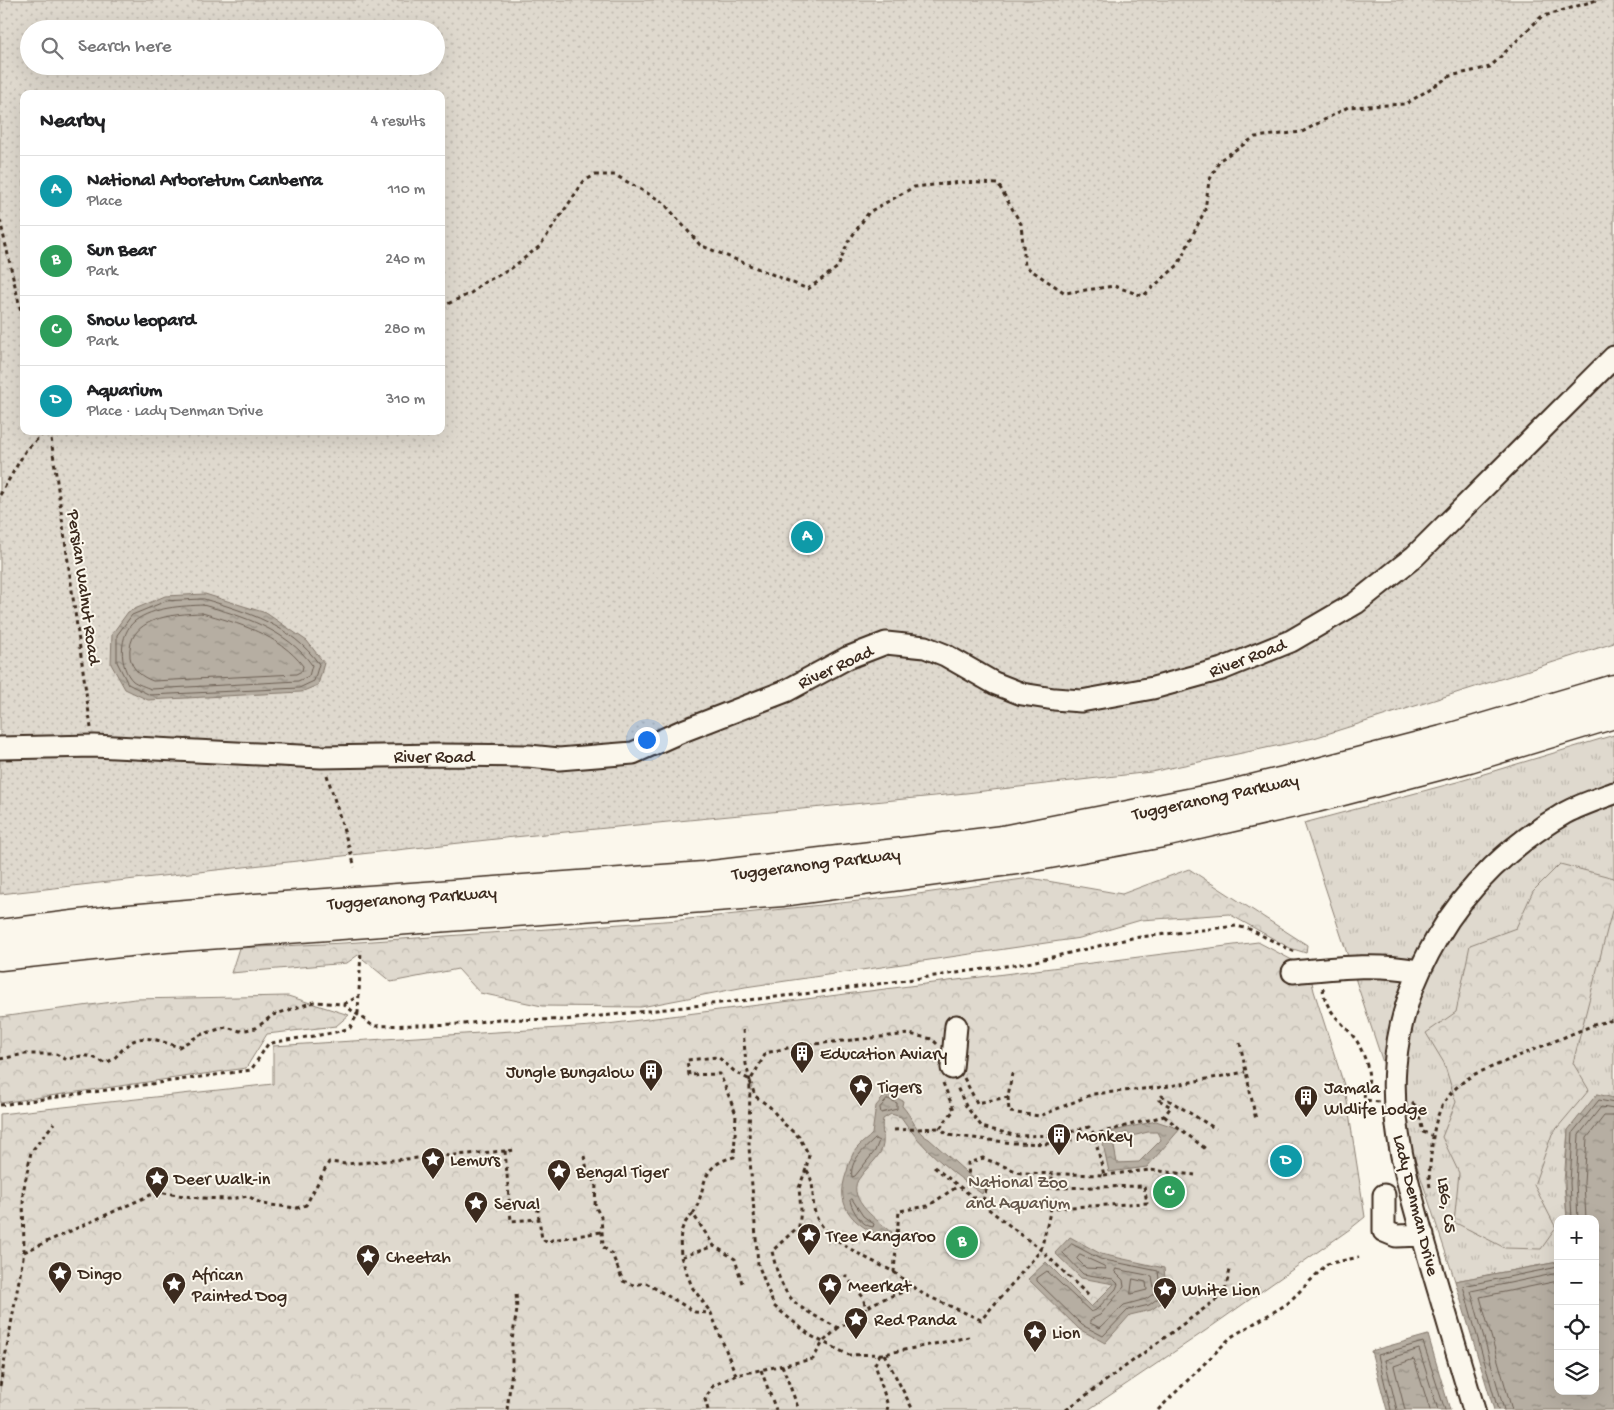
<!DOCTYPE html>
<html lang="en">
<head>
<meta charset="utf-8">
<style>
	:root { --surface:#fff; --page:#f6f6f6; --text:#202124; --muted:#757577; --line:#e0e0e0; --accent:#ea580c }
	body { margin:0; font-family:"Gochi Hand",sans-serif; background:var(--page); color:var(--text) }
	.controls { position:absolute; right:15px; bottom:15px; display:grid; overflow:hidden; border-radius:10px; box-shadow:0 5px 20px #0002 }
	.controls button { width:45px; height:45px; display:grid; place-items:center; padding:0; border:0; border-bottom:1px solid var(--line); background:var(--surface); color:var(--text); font:25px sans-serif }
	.you { position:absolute; left:646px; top:739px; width:18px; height:18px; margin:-12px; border:4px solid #fff; border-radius:50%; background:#1a73e8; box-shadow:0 0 0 8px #1a73e833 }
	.badge { display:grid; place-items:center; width:32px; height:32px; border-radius:50%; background:var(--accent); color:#fff; font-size:16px; font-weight:700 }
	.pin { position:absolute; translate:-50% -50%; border:2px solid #fff; box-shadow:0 1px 5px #0006 }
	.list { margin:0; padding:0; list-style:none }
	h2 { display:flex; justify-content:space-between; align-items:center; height:65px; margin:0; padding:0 20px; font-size:21px }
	h2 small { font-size:16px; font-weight:400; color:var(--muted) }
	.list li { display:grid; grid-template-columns:32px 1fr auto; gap:15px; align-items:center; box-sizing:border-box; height:70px; padding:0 20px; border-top:1px solid var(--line) }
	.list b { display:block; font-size:19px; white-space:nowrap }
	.list p { margin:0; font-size:16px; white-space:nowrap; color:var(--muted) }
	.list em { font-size:16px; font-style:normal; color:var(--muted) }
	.icon { flex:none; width:28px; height:28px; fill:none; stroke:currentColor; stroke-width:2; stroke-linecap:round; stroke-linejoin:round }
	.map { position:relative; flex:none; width:1614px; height:1410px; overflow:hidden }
	.search { position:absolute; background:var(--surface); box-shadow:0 5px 20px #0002; left:20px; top:20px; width:425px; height:55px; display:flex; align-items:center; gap:12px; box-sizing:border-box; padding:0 18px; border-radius:28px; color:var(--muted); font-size:19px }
	.panel { position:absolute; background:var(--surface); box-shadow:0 5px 20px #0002; left:20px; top:90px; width:425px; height:345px; border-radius:10px }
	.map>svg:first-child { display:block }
	.grass { fill:url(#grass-tufts); stroke:#8d8276 }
	.forest { fill:url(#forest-crowns); stroke:#8d8276 }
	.garden { fill:url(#garden-dots); stroke:#8d8276; fill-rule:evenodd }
	.water { fill:url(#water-ripples); stroke:#85796d; fill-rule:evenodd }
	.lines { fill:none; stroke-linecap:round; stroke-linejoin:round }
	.shore { stroke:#6c5f53; stroke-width:1 }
	.minor-casing { stroke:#3b2a1e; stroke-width:25 }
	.highway-casing { stroke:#3b2a1e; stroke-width:31 }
	.path { stroke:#3b2a1e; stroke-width:3; stroke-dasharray:4 4; stroke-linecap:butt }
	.minor { stroke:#fbf7ec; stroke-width:21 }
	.highway { stroke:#fbf7ec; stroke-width:28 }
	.labels { text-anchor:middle; stroke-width:4; stroke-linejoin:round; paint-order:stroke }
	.street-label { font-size:18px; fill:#3b2a1e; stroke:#fbf7ec }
	.poi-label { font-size:18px; fill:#3b2a1e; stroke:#fbf7ec; text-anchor:start }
	.park-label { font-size:18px; fill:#64564a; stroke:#fbf7ec }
</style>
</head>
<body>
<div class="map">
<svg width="1614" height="1410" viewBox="0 0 1614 1410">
	<defs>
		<pattern id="grass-tufts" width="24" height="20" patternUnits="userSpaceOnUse" patternTransform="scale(1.25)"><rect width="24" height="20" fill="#dfd9ce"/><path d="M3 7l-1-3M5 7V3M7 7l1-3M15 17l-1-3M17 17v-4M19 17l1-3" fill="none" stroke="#c0bab0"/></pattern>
		<pattern id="forest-crowns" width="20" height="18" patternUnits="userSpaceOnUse" patternTransform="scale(1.25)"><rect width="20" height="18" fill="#dfd9ce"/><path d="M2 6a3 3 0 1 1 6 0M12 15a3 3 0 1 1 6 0" fill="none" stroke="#c0bab0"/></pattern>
		<pattern id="garden-dots" width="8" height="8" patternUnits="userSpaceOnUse" patternTransform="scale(1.25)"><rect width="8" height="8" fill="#dfd9ce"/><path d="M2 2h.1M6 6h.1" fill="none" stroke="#c0bab0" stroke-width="1.8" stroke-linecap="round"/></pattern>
		<pattern id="water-ripples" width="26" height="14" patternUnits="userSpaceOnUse" patternTransform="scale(1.25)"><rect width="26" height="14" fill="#b6aea2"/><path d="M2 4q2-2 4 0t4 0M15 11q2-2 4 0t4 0" fill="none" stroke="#958e83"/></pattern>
	</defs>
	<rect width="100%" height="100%" fill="#fbf7ec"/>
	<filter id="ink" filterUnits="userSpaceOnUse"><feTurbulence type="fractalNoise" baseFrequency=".02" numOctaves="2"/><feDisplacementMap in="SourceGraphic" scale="10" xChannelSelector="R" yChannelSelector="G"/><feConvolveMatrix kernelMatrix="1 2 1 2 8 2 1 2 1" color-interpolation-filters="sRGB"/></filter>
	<g filter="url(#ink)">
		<path class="grass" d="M1614,735V1105L1568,1130L1564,1182L1567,1219H1558V1262L1455,1281L1304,823L1457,782Z"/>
		<path class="forest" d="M1560,864L1614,878V903L1573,1063L1589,1090L1552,1134L1534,1185L1556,1228L1541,1249L1505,1248L1454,1222L1459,1173L1442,1137L1456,1102L1444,1063L1426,1033L1456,1012L1470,945L1516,928L1533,891Z
			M1189,869L1307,945L1306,953L1290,948L1229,914L1141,920L1080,938L745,987L641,1007L542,1006L480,993L458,969L391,982L358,955L347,963L231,973L239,948L344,943L679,920L897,897L1030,878L1122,894Z
			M1258,942L1309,969L1314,991L1345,1088L1365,1217L1350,1229L1205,1331L1088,1410H0V1114L273,1084V1046L592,1026Z
			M288,996L349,1015L336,1026L267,1034L246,1068L0,1103V1017L135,999Z"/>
		<path class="garden" d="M0,0H1614V643L1314,738L1151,772L966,793L514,837L0,894ZM29,29H436V66H29ZM24,94H441V431H24Z"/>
		<path class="water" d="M205,594L266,613L307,641L324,663L318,685L301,692L148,700L125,689L111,664L112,634L128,612L165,596Z
			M887,1093L903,1101L902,1106C912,1116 916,1133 929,1139L984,1188L982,1194C951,1172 922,1149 901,1117L891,1114L883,1119C880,1131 887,1141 880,1153C874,1163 864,1170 858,1180C847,1200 879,1222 892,1232L891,1241C858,1227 832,1211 847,1171C849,1163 852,1153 858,1147C862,1142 868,1139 872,1134L876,1106Z
			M1597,1094L1614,1098V1410H1494L1455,1281L1558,1262V1391H1595V1219H1567L1565,1183L1568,1130Z
			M1156,1121L1180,1129L1147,1167L1109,1172L1101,1134ZM1148,1132H1157L1161,1140L1139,1162L1117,1163L1113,1141Z
			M1070,1237L1101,1254L1164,1268L1167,1299L1151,1310L1130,1315L1105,1343L1079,1329L1028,1279L1046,1262L1091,1307L1114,1284L1081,1278L1055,1253Z
			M1428,1335L1450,1410H1387L1371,1351Z"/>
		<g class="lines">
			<path class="shore" d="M204,599C247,612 291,625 319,664L314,681L299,688L150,695L128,684L117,662V635L132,615L166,601Z
				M203,605C243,616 287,630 312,665L309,676L298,681L151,689C146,687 137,684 133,681C118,667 119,633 135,621C153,607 182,606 203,605Z
				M202,613C238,623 280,635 303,666L302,671L296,674L153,681C142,677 132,670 130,657C126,617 173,614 202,613Z
				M888,1099L897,1103V1109L881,1113L880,1108Z
				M875,1139L879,1141L875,1151L855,1176L852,1177C849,1160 865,1149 875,1139Z
				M852,1199L863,1216L874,1224L873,1227C862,1226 853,1212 850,1201Z
				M1572,1219L1570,1183L1573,1132L1599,1100L1614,1103
				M1578,1219L1576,1183L1579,1135L1601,1107L1614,1109
				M1586,1219L1584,1183L1587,1138L1604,1116H1614
				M1072,1244L1100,1259L1158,1271L1161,1296L1149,1305L1128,1310L1103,1336L1082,1325L1037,1281V1278L1047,1271L1091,1312L1096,1310L1116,1289L1118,1284L1113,1279L1083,1274L1063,1253Z
				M1080,1255L1104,1266L1106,1269L1086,1268L1077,1259Z
				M1116,1269L1152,1276L1155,1293L1146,1299L1124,1305L1100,1328L1090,1323V1320L1100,1315L1124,1287L1123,1280L1115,1272Z
				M1133,1279L1146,1282L1147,1290L1131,1294Z
				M1391,1410L1378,1355L1423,1342L1445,1410
				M1397,1410L1385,1360L1419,1349L1438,1410
				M1405,1410L1394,1366L1414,1359L1430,1410
				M1498,1410L1463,1286L1558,1267
				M1504,1410L1471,1291L1558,1273
				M1512,1410L1480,1297L1558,1281"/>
			<g class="minor-casing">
				<path id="minor" d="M0,748L94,746L321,757L440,755L529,756L559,759L633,753L680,732L786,691L847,658L886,643L925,647L945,655L994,683L1022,694L1054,699L1081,701L1153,688L1222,669L1291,641L1356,603L1415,556L1614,357
					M1293,972C1336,968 1376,963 1418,971
					M952,1068L956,1026
					M1384,1195V1231L1396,1236L1423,1235
					M1474,1410C1458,1357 1443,1304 1427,1251C1410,1192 1390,1128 1395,1066C1399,1018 1413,979 1437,938C1467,886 1513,843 1565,813C1580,805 1598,799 1614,793"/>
			</g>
			<g class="highway-casing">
				<path id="highway" d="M0,934L106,921L256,908L704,876L1003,840L1224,796L1296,778L1442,740L1614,689
					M0,956L166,938L783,892L1017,860L1168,832L1316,798L1469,758L1614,714"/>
			</g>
			<path class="path" d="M0,220L24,325
				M441,307L471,293L481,284L509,270L540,246L584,181L595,175H615L663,202L700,245L808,289L838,267L848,242L869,212L914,187L962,182L998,184L1021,224L1025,266L1065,293L1114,286L1143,296L1178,265L1205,210L1209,181L1220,160L1255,137L1302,132L1348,107L1406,104L1450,76L1490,67L1541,17L1597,0
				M50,431L91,728
				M0,495L26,450L46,431
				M327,775L355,867
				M1323,988C1324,1012 1346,1024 1358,1043C1364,1055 1371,1071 1368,1085C1366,1091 1363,1093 1365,1100L1379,1102
				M344,1004L359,996
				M743,1030L746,1064L750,1081L749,1147L758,1264L774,1306L811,1336L849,1355L884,1354L969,1337
				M1240,1043L1256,1120
				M937,1044L932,1039L909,1034L796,1046L766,1053L750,1081L755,1096L770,1107L783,1123L799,1137L809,1155L806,1169C816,1183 811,1198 815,1213C822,1239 871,1260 894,1272L899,1211L928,1206L958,1186
				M0,1059L25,1054H56L67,1060C82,1054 90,1054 104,1063C115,1060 116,1056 123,1049C140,1030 158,1041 179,1047L200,1035L226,1027L240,1031L256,1028L273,1015L314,1002L343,1004L373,1026L464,1024L499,1019L565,1020L821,992L1027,963L1132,938L1236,926L1249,929L1297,953
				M964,1078L977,1103L1008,1097L1012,1073
				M943,1083L954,1110L940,1128L948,1135L1013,1143L1057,1144L1164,1116L1171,1107L1159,1100L1162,1096L1216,1129
				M1008,1097L1009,1112L1040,1116L1093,1094L1164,1087L1245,1072
				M1412,1103L1417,1107L1423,1132L1432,1135
				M0,1105L251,1070L268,1044C295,1037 323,1037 350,1028L358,1013L361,950
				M1164,1116L1207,1150
				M894,1130L940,1128
				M505,1151L511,1221L539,1219L542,1239L548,1243L552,1240L601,1232
				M584,1156L587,1169L596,1183L595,1206L601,1217L603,1247L612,1254L623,1281L633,1285L646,1283L695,1312L711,1313L736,1375
				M934,1167L982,1204L987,1187L969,1180L968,1163L983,1158L1021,1173L1104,1175L1094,1134L1089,1127L1059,1135L1017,1136L982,1127L966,1106L956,1085
				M806,1169L799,1188L801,1210L799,1226L772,1251C783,1302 794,1305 838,1328C853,1321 855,1318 867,1308C880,1298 899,1294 915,1288
				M575,1171L587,1169
				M1104,1175L1150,1170L1195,1175
				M1430,1187C1428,1177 1430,1166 1431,1156C1434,1117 1440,1095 1475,1074L1596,1024L1614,1020
				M510,1204L537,1203L539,1219
				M982,1204L1041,1250L1089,1296
				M693,1214C678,1227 680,1238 681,1257L714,1246
				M24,1252L157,1192L199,1198L230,1199L248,1196L262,1204L297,1208L306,1205L329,1162L345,1164L517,1150
				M681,1257L692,1287L711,1313
				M894,1272L923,1294L981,1320L1041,1250L1051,1208L1147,1203L1144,1186L1052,1188V1174
				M845,1275L863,1297L866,1309
				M742,1283L735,1259L714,1246L693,1214C708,1189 697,1166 734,1157L736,1114L720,1074L689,1075L687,1060L718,1057L734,1071L750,1080
				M880,1354L875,1364L888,1406L887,1410
				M884,1354L913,1410
				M782,1365L799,1410
				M761,1370L776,1410
				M0,1386L24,1252L23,1193L31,1152L54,1123
				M507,1410L512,1370V1340L517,1310L516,1292
				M708,1410L705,1399L713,1386L736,1375L813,1359L823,1342L838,1328
				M1066,1410L1224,1294L1230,1270
				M1158,1410L1231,1337L1287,1304L1327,1264L1359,1257"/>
			<use href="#minor" class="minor"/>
			<use href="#highway" class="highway"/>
		</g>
	</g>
	<defs>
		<g id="building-pin" transform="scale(1.25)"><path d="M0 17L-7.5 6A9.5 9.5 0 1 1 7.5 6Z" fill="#3b2a1e" stroke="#fbf7ec"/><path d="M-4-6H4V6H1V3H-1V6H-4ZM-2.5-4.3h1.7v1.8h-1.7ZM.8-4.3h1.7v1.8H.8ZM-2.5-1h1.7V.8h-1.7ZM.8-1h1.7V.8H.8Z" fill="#fff"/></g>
		<g id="sight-pin" transform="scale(1.25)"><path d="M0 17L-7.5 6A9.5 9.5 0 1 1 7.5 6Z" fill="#3b2a1e" stroke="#fbf7ec"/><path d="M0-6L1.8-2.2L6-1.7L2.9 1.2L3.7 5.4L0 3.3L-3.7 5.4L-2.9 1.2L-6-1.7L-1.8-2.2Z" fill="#fff"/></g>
	</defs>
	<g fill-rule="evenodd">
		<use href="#building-pin" x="802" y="1053"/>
		<use href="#building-pin" x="651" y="1071"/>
		<use href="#sight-pin" x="861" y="1086"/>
		<use href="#building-pin" x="1306" y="1097"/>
		<use href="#building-pin" x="1059" y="1135"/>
		<use href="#sight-pin" x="433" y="1159"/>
		<use href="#sight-pin" x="559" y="1171"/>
		<use href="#sight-pin" x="157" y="1178"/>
		<use href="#sight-pin" x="476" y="1203"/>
		<use href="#sight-pin" x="809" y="1235"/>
		<use href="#sight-pin" x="368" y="1256"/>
		<use href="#sight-pin" x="60" y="1273"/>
		<use href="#sight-pin" x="174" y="1284"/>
		<use href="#sight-pin" x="830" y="1285"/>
		<use href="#sight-pin" x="1165" y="1289"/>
		<use href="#sight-pin" x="856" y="1319"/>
		<use href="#sight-pin" x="1035" y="1332"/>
	</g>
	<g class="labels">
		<g class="street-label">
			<text transform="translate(85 587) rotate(82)" y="6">Persian Walnut Road</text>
			<text transform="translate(1247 657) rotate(-21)" y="6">River Road</text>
			<text transform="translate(835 666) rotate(-25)" y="6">River Road</text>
			<text x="434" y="762">River Road</text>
			<text transform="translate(1215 796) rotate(-12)" y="6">Tuggeranong Parkway</text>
			<text transform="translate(816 863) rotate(-7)" y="6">Tuggeranong Parkway</text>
			<text transform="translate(412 897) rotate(-4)" y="6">Tuggeranong Parkway</text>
			<text transform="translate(1417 1205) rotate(76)" y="6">Lady Denman Drive</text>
			<text transform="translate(1448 1205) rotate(82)" y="6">LBG, C5</text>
		</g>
		<g class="poi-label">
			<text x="820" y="1059">Education Aviary</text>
			<text x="634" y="1077" text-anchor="end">Jungle Bungalow</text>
			<text x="878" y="1092">Tigers</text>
			<text x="1324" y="1093">Jamala<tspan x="1324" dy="21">Wldlife Lodge</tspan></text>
			<text x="1076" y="1141">Monkey</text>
			<text x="450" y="1165">Lemurs</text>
			<text x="576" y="1177">Bengal Tiger</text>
			<text x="174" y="1184">Deer Walk-in</text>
			<text x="494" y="1209">Serval</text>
			<text x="826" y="1241">Tree Kangaroo</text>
			<text x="386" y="1262">Cheetah</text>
			<text x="78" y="1279">Dingo</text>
			<text x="192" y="1280">African<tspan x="192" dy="21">Painted Dog</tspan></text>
			<text x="848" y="1291">Meerkat</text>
			<text x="1182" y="1295">White Lion</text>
			<text x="874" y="1325">Red Panda</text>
			<text x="1052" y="1338">Lion</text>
		</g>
		<g class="park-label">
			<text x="1018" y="1187">National Zoo<tspan x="1018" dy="21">and Aquarium</tspan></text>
		</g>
	</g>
</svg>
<div class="controls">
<button>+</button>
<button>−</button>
<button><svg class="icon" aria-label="locate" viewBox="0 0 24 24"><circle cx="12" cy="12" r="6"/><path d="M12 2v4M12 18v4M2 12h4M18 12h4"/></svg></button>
<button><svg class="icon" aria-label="layers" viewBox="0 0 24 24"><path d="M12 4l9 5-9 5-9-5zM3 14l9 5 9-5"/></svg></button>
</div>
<div class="you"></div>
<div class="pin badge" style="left:807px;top:537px;background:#0f9aa8">A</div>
<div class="pin badge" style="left:962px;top:1242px;background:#2e9e5b">B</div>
<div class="pin badge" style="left:1169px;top:1192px;background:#2e9e5b">C</div>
<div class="pin badge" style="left:1286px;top:1161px;background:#0f9aa8">D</div>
<div class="search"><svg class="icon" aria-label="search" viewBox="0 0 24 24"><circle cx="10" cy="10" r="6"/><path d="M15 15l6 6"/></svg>Search here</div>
<section class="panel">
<h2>Nearby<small>4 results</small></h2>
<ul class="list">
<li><span class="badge" style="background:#0f9aa8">A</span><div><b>National Arboretum Canberra</b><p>Place</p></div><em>110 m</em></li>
<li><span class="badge" style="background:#2e9e5b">B</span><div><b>Sun Bear</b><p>Park</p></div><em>240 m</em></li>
<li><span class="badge" style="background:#2e9e5b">C</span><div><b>Snow leopard</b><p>Park</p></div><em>280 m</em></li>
<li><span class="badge" style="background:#0f9aa8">D</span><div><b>Aquarium</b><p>Place · Lady Denman Drive</p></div><em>310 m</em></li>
</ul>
</section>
</div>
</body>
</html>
